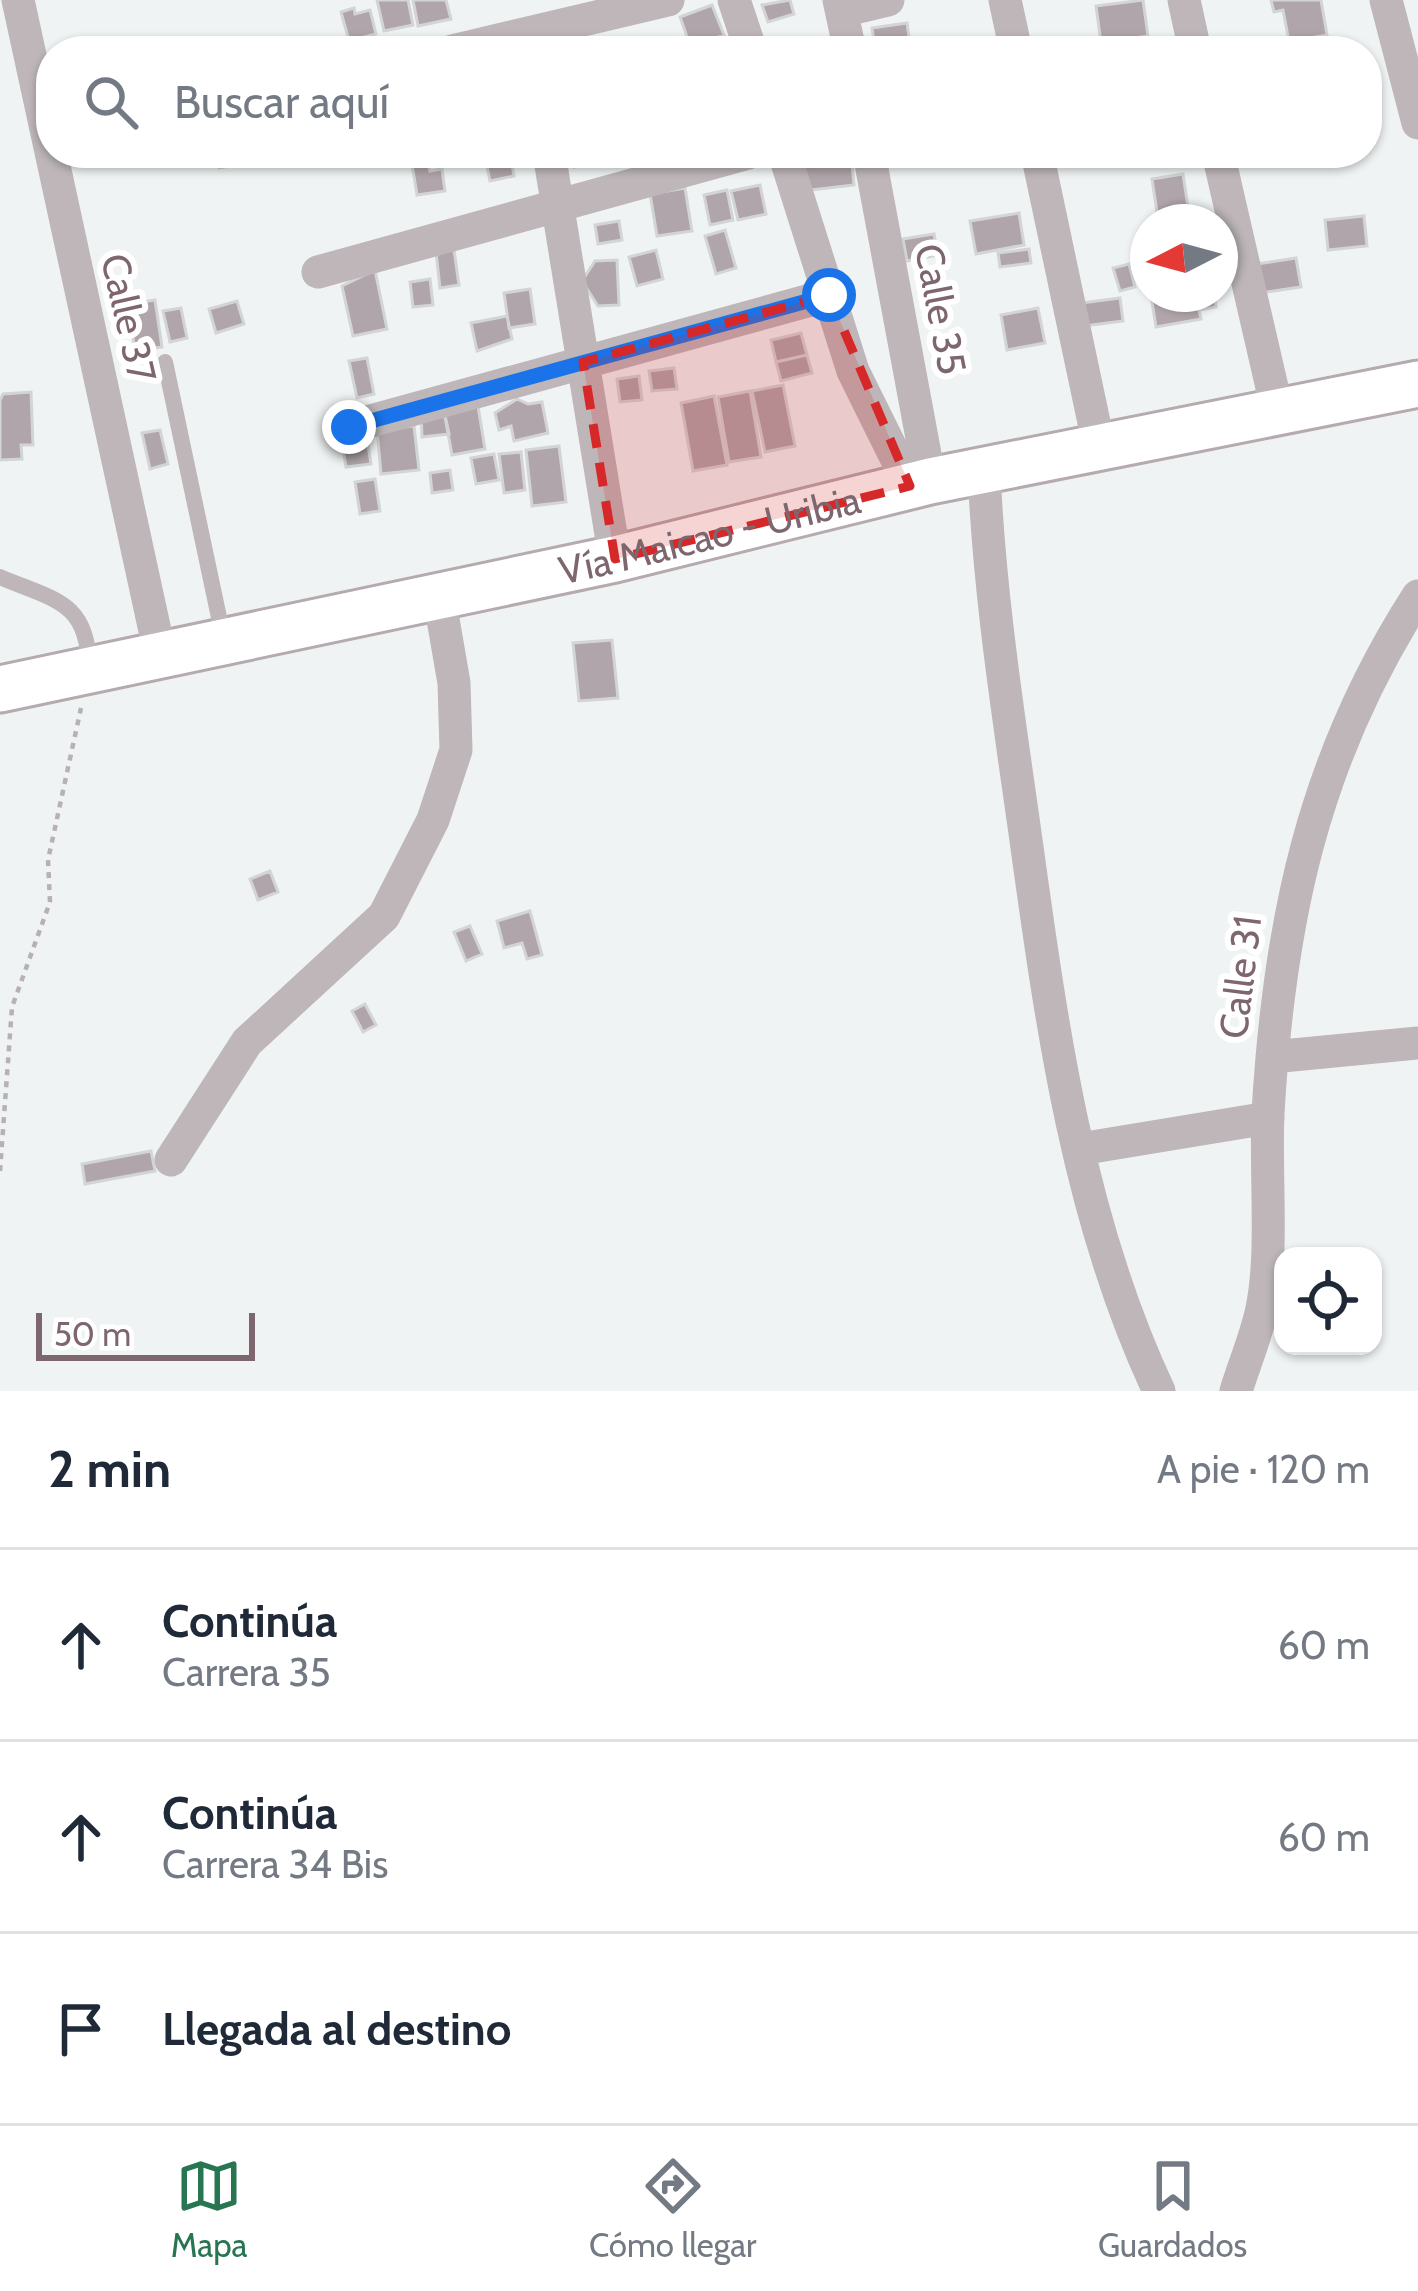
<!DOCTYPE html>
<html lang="es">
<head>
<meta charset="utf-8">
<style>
	:root { --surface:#fff; --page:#f6f6f7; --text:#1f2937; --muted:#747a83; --line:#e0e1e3; --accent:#287552 }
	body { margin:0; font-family:Cabin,sans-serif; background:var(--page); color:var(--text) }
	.controls { position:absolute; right:36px; bottom:36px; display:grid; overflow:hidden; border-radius:24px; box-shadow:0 3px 9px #0004 }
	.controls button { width:108px; height:108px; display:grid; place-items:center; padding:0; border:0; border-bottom:3px solid var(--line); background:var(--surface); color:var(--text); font:60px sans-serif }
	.compass { position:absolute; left:1130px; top:204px; width:108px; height:108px; border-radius:50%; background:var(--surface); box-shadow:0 3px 9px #0004; rotate:264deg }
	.scale { position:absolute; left:36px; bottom:30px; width:219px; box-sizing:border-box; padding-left:12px; border:6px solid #7e666f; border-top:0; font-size:33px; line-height:42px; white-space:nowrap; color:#7e666f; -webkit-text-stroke:9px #fff; paint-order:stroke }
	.stop { position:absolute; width:36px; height:36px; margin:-27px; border:9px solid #1a73e8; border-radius:50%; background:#fff }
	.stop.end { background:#1a73e8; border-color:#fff; box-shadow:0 3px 12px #0008 }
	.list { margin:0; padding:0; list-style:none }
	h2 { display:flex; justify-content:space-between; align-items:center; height:156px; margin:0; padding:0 48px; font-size:51px }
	h2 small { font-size:39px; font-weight:400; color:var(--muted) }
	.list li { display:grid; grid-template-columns:78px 1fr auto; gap:36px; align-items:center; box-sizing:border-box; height:192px; padding:0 48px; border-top:3px solid var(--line) }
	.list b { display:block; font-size:45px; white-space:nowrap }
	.list p { margin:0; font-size:39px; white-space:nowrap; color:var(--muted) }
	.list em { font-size:39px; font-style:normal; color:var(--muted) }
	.icon { flex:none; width:66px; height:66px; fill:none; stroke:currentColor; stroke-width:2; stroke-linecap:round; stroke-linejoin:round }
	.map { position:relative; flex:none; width:1418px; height:1391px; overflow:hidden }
	.search { position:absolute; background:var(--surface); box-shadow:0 3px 9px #0004; left:36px; right:36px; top:36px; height:132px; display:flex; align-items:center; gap:30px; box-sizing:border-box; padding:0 42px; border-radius:48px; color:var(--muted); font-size:45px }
	.sheet { height:732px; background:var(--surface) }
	nav { display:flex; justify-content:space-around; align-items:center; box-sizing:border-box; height:168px; border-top:3px solid var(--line); background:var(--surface); font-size:33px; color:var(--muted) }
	nav a { display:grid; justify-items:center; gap:6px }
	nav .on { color:var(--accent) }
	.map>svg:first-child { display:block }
	.building { fill:#b0a5aa; stroke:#d3d5d5; stroke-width:3 }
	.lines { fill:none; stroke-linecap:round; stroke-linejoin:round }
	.secondary-casing { stroke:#b5abaf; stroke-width:51 }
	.path { stroke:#b7b1b3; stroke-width:4.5; stroke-dasharray:6 6; stroke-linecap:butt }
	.lane { stroke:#beb6b9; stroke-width:16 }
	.street { stroke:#beb6b9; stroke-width:33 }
	.secondary { stroke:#fff; stroke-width:45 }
	.route { stroke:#1a73e8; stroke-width:15 }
	.marked { fill:#d62828; fill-opacity:0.2; stroke:#d62828; stroke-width:9; stroke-dasharray:24 15; stroke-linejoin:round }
	.labels { text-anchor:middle; stroke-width:12; stroke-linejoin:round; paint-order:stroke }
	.street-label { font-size:39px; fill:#7e666f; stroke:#fff }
</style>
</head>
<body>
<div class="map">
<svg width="1418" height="1391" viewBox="0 0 1418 1391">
	<rect width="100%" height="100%" fill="#f0f3f4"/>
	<path class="building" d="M377,0H408L413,25L384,31Z
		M413,0H446L451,19L418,26Z
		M790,0L794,14L768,22L762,5Z
		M1143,0L1148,36L1101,43L1096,6Z
		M1271,0H1321L1327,35L1289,42L1283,10L1274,12Z
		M712,5L724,35L691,48L680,17Z
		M354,8L355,14L370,10L376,34L349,41L341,12Z
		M907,23L909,37L874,42L872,28Z
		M1152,39L1153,51H1114L1113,44Z
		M216,153H257L258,161L219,168Z
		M475,153H510L514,176L490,181L486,162L476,163Z
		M572,153H608L609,162L574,167Z
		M797,153H851L854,185L802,191Z
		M428,162L430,171L442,169L445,191L417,195L412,164Z
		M1183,174L1188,207L1157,212L1152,179Z
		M760,185L766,214L738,220L731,191Z
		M685,188L692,231L657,236L650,194Z
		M727,190L733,220L710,225L704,195Z
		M1019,213L1024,245L976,254L970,221Z
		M1364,216L1367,246L1328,250L1325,220Z
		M619,221L622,240L598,244L595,225Z
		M725,230L736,268L716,274L705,236Z
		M934,234L938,255L907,261L903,239Z
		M1029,249L1031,263L1000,267L998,253Z
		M454,250L459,285L440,288L436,252Z
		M656,250L663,279L637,286L629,257Z
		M1296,258L1301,287L1260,293L1250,265Z
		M617,260L619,305L598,306L582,281L595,261Z
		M1129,264L1135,287L1120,291L1113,268Z
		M375,270L387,329L353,336L342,286Z
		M430,279L433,305L413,307L410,282Z
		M530,289L535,324L509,328L504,293Z
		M1214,294L1216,307L1199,310L1201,319L1156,327L1151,296Z
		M1120,298L1123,321L1084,326L1081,303Z
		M155,300L162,347L135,351L128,304Z
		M237,301L244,324L216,333L209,309Z
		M181,308L187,338L170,342L163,311Z
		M1038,308L1045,343L1007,350L1001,315Z
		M507,316L512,339L477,351L471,323Z
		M801,333L807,355L776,362L771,340Z
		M807,355L812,373L781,381L776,362Z
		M367,358L374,394L357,398L349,361Z
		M674,368L677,389L652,391L649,371Z
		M639,376L642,400L620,402L617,379Z
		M783,385L795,446L765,452L752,391Z
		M750,391L761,457L729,462L718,397Z
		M31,392L33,445H21L22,459L0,460V400L3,394Z
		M714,396L727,465L693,471L681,403Z
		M517,399L528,404L542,402L548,433L514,441L511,426L499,430L495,413Z
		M477,400L485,449L452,455L443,406Z
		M443,406L449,434L422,437L421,410Z
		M414,426L419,470L381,474L377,430Z
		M160,430L168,464L150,469L142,433Z
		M368,445L371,464L346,467L343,449Z
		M559,446L566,502L532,506L526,450Z
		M521,452L525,490L504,493L499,454Z
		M494,454L499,480L476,484L471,458Z
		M450,470L453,490L432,493L430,473Z
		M375,479L380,511L360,514L355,482Z
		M612,640L618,698L579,701L573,643Z
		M270,871L278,892L258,900L250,879Z
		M530,911L542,955L527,959L522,943L504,948L497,921Z
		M470,926L482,954L466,961L454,932Z
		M365,1004L376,1025L363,1032L352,1011Z
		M151,1151L155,1171L85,1184L82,1164Z"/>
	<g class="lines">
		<g class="secondary-casing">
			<g id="secondary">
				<path id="s1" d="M0,689L615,559L930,481L1418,384"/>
			</g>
		</g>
		<path class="path" d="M0,1171L12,1007L50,902L48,860L81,708"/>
		<path class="lane" d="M165,362L224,641
			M0,577C54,600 88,601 89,667"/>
		<path class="street" d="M18,0L160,654
			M734,0L751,51
			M839,0L850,51
			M1005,0L1016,51
			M1184,0L1195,51
			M1386,0L1418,123
			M842,11L888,0
			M452,51L668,0
			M549,153L615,559
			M784,153L853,371L910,486
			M869,153L930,481
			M1037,153L1099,446
			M1218,153L1277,409
			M318,272L748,153
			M349,427L829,295
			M984,470C989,592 1008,712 1025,833C1051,1021 1077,1217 1159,1391
			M1272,1057L1418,1043
			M1080,1149L1268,1118
			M171,1160L247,1042L384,916L433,820L456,750L454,683L439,596
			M1236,1391C1244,1365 1255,1339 1261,1313C1274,1258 1265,1172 1268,1113C1279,922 1313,759 1418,596"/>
		<use href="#secondary" class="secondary"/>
	</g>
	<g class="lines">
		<path class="route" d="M349,427L829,295"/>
	</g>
	<path class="marked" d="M829,295L910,486L615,559L583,362Z"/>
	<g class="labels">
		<g class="street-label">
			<text transform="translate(941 309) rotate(79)" y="14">Calle 35</text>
			<text transform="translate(129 318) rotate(77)" y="14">Calle 37</text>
			<text dy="14" stroke="none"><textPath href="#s1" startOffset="726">Vía Maicao - Uribia</textPath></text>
			<text transform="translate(1240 977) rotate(-83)" y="14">Calle 31</text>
		</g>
	</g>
</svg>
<div class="controls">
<button><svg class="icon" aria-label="locate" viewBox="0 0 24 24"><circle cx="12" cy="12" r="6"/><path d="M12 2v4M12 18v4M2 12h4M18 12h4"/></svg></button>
</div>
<svg class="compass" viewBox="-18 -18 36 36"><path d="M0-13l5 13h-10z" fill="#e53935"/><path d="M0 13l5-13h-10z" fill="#747a83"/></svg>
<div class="scale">50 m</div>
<div class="stop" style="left:829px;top:295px"></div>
<div class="stop end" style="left:349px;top:427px"></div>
<div class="search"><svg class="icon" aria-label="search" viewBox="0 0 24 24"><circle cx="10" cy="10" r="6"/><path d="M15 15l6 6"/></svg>Buscar aquí</div>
</div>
<section class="sheet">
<h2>2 min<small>A pie · 120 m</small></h2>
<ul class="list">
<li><svg class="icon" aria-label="ahead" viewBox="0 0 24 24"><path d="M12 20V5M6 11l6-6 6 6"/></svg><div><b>Continúa</b><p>Carrera 35</p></div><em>60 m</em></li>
<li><svg class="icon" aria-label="ahead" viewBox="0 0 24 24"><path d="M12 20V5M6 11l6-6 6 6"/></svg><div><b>Continúa</b><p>Carrera 34 Bis</p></div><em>60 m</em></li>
<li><svg class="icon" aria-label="arrive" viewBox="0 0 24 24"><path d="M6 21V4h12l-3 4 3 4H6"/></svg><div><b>Llegada al destino</b></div></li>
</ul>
</section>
<nav>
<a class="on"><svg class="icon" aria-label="map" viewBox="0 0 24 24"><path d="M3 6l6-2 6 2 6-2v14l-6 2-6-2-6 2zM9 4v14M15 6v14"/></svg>Mapa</a>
<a><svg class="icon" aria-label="directions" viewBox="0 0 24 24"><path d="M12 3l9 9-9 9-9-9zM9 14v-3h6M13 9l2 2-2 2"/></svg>Cómo llegar</a>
<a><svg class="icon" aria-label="saved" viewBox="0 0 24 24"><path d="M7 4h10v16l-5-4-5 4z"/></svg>Guardados</a>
</nav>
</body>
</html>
